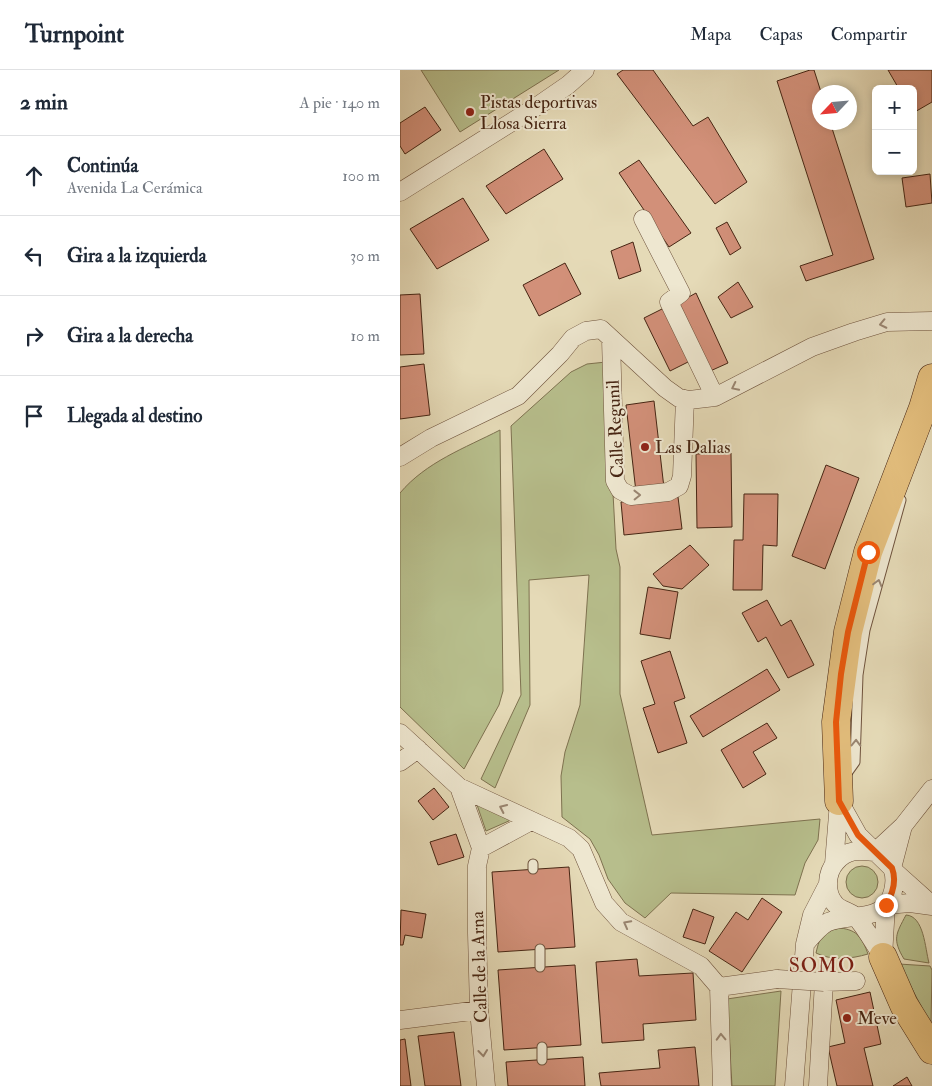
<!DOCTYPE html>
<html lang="es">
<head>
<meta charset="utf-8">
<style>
	:root { --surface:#fff; --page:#f6f6f7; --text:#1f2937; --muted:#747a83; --line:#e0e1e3 }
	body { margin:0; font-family:"IM FELL Double Pica",serif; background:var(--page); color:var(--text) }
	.controls { position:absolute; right:15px; top:15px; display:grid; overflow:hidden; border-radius:8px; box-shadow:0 2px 8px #0003 }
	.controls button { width:45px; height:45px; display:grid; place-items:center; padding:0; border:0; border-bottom:1px solid var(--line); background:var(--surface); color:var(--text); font:25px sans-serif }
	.compass { position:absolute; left:412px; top:15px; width:45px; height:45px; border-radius:50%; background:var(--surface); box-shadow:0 2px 8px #0003; rotate:244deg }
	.stop { position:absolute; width:15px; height:15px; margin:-11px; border:4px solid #ea580c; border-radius:50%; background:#fff }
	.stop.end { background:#ea580c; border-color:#fff; box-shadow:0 1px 5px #0008 }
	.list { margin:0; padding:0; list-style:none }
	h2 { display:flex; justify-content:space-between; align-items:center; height:65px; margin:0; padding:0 20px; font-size:21px }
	h2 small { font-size:16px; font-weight:400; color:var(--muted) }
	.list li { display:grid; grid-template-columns:32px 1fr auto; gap:15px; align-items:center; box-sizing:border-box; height:80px; padding:0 20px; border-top:1px solid var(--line) }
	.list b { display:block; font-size:19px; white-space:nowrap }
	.list p { margin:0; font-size:16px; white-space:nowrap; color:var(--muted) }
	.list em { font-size:16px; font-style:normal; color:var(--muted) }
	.icon { flex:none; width:28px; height:28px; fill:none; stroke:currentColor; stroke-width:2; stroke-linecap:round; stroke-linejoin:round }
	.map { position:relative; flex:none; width:532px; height:1016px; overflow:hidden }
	header { display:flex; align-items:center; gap:30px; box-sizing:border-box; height:70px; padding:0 25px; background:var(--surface); border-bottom:1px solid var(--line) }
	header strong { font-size:24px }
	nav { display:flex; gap:28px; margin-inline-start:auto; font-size:18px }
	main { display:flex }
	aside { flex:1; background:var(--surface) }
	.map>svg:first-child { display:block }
	.green { fill:#b7be8c; stroke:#7e7250 }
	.building { fill:#d29079; stroke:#462513 }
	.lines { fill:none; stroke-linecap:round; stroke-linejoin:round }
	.service-casing { stroke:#6e523c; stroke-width:11 }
	.minor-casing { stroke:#6e523c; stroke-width:19 }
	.primary-casing { stroke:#462513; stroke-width:29 }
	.service { stroke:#eee7d0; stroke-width:9 }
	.minor { stroke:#eee7d0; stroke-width:18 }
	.primary { stroke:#e2bd7c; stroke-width:28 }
	.minor-bridge-casing { stroke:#6e523c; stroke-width:19; stroke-linecap:butt }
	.minor-bridge { stroke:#eee7d0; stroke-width:18 }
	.oneway { stroke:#9a8672 }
	.route { stroke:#ea580c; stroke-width:6 }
	.poi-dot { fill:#8f2418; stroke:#eee7d0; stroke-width:2 }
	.labels { text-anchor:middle; stroke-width:4; stroke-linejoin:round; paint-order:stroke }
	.poi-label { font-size:18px; fill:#462513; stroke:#eee7d0; text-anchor:start }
	.street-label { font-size:18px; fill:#462513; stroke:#eee7d0 }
	.quarter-label { font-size:20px; letter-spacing:1px; fill:#7a1f14; stroke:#eee7d0 }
</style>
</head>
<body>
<header>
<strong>Turnpoint</strong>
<nav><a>Mapa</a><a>Capas</a><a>Compartir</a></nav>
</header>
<main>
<aside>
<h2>2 min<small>A pie · 140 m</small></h2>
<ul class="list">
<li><svg class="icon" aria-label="ahead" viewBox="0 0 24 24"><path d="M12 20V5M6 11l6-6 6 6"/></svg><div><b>Continúa</b><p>Avenida La Cerámica</p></div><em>100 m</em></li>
<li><svg class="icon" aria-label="left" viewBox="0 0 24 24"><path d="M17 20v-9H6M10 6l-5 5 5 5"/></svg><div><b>Gira a la izquierda</b></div><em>30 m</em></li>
<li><svg class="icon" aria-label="right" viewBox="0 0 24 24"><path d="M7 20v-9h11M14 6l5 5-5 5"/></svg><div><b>Gira a la derecha</b></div><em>10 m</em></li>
<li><svg class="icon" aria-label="arrive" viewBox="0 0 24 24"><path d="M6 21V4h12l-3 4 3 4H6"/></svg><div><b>Llegada al destino</b></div></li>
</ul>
</aside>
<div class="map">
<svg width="532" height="1016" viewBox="0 0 532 1016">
	<rect width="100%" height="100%" fill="#e5dab7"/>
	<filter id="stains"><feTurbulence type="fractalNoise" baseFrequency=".004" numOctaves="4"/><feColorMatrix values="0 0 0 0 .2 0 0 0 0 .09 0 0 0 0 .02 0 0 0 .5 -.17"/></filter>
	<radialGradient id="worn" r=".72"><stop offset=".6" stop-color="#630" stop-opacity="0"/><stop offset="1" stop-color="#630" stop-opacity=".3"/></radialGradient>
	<path class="green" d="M21,0H159L60,62Z
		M206,292L216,479L220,497V624L252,765L420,749L418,770L405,793L395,825L271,823L245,848L225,833L208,809L199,785L190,769L162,747L161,706L165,682L180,635L189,505L129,510L130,635L95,718L81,709L121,625L111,356L171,302L187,294Z
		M100,360L103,621L99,635L64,699L0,637V423C26,392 65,378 100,360Z
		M76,732L111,750L86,761Z
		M446 812a16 16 0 1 1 32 0a16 16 0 1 1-32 0Z
		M506,845C524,846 525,878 529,893L504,889C492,869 496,864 506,845Z
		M440,858C458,860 462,868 468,884C451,889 432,891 416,883C420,865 423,862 440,858Z
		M499,894L530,896L532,900L531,955Z
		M381,921L375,1016H332L327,929Z"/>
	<path class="building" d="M223,0H253L293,56L308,47L347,112L315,134L217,4Z
		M410,0H414L421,22H420V52H430L474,189L406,211L400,196L433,185L377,11Z
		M488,0H532V32L513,43V19H499Z
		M25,37L41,60L5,84L0,76V53Z
		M144,79L163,109L106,144L86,116Z
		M239,90L291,163L269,177L219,103Z
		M530,104L532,133L506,137L502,108Z
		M63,128L89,170L37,199L10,159Z
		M327,152L341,178L330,185L316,158Z
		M233,172L241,201L219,209L211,181Z
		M165,193L181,224L139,246L123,215Z
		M338,212L353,237L331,248L318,227Z
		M296,223L328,293L308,302L276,234Z
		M20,224L24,284L0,285V225Z
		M264,238L290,291L270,301L244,248Z
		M24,294L30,345L0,349V297Z
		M254,331L264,418L236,422L226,335Z
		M331,383L332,457L297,458L296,384Z
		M426,395L459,408L425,499L392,486Z
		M344,424H378L377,476L363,475L362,520H333L334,470H343Z
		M278,427L282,459L224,465L221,432Z
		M290,475L309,495L282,519L263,516L253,504Z
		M248,517L278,522L270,569L240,564Z
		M367,530L381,556L391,550L414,595L388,608L366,567L358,572L342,543Z
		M270,581L285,628L274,632L287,673L258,683L243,638L255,634L241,591Z
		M367,599L380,620L303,667L290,646Z
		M367,653L377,668L353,682L366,704L343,718L321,680Z
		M34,718L49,737L33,750L18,731Z
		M56,764L64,787L38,795L30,772Z
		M169,797L175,877L98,882L92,802Z
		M362,828L382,842L342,902L309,881L336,842L348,850Z
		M293,839L314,847L305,874L283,867Z
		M1,840L26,844L22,868L5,865L3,875H0Z
		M237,889L239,906L293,903L296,950L243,954L244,970L202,973L196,892Z
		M175,895L181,975L104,980L98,900Z
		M470,922L481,974L464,978L473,1016H437L428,977L445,973L436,930Z
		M54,962L61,1016H25L18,966Z
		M5,969L11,1016H0V970Z
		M295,977L299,1016H201L199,1003L260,998L258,980Z
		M183,987L185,1016H108L106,992Z
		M507,1007L512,1016H493Z"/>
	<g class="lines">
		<g class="service-casing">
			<path id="service" d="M445,706L455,692L458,605L465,560L501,430
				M133,799V794
				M140,879V897
				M142,977V990"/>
		</g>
		<g class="minor-casing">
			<path id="minor" d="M0,122L139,35L168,15L185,0
				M243,149L281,223L269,232L315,327
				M211,269L215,411L220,420L231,426L268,422L279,416L282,406L285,329
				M0,387L31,368L118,326L160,284L173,268L186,261L201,259L265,318L279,328L289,330L315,327L412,277L454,262L487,252L532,251
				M0,663L59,717L81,778L77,796V863L79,940L86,1016
				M0,692L18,679
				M59,717L169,768L181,779L204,833L221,852L301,896L319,917L322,1016
				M81,778L131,751
				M475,782C459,780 447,779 436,792C426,803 425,823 435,834C440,840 449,841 455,846C466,858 474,874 483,887
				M475,782L503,756L532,719
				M434,794L439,732
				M492,798L503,756
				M494,801L532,835
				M486,835L510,833L532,836
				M405,874C411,867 420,856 428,852C451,843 486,853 493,821C495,813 495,805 492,798L458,765L439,731
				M483,887L486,835
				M319,917L377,909
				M0,950L79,940
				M394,1016L405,874L412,845L428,814
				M418,1016L424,912L456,911"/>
		</g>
		<g class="primary-casing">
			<path id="primary" d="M439,731L436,652L448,562L468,482L523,338L532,308
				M483,887L504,935L532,980"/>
		</g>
		<use href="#service" class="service"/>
		<use href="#minor" class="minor"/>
		<use href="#primary" class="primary"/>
		<g class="minor-bridge-casing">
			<path id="minor-bridge" d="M377,909L424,912"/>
		</g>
		<use href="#minor-bridge" class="minor-bridge"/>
	</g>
	<defs><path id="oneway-chevron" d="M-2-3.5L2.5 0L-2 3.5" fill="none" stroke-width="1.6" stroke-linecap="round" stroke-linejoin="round" transform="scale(1.25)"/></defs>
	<g class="oneway">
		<use href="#oneway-chevron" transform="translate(483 254) rotate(168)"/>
		<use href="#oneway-chevron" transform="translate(335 317) rotate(154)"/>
		<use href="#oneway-chevron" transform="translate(237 425) rotate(-1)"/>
		<use href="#oneway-chevron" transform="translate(478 513) rotate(-75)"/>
		<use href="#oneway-chevron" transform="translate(456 673) rotate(-89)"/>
		<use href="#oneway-chevron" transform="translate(103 738) rotate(-155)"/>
		<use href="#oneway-chevron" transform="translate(227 854) rotate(-152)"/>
		<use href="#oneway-chevron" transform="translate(321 967) rotate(-92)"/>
		<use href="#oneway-chevron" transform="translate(83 983) rotate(84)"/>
	</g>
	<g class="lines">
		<path class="route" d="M468,482L448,562L441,604L436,652L439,731L458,765L492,798C497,811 493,823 486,835"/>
	</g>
	<g class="poi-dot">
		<circle cx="70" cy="42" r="5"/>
		<circle cx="245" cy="377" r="5"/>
		<circle cx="447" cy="948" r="5"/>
	</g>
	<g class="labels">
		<g class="poi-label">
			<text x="80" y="38">Pistas deportivas<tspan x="80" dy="21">Llosa Sierra</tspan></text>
			<text x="255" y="383">Las Dalias</text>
			<text x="457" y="954">Meve</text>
		</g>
		<g class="street-label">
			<text transform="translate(215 359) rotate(-93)" y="6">Calle Regunil</text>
			<text transform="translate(79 897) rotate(-92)" y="6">Calle de la Arna</text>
		</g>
		<g class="quarter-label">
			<text x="422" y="902">SOMO</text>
		</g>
	</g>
	<rect width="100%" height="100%" filter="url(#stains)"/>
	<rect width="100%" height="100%" fill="url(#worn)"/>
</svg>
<div class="controls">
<button>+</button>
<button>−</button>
</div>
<svg class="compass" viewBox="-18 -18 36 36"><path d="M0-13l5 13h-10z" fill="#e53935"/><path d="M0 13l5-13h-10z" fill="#747a83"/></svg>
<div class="stop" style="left:468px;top:482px"></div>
<div class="stop end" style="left:486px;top:835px"></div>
</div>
</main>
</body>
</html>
